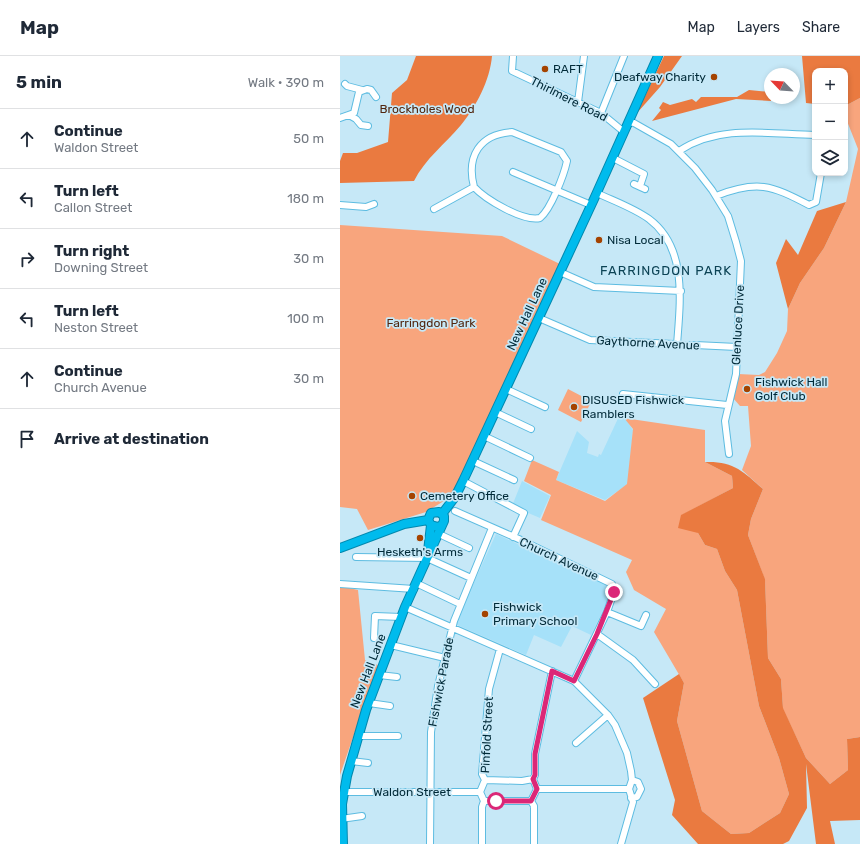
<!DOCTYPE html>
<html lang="en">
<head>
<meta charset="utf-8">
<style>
	:root { --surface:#fff; --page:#f6f6f7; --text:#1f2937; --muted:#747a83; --line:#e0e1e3 }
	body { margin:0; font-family:Rubik,sans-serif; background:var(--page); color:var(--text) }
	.controls { position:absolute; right:12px; top:12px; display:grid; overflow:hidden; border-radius:8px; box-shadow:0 2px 6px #0003 }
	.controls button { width:36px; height:36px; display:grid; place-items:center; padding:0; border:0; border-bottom:1px solid var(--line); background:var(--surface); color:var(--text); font:20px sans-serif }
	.compass { position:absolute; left:424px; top:12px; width:36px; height:36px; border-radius:50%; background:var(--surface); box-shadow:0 2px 6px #0003; rotate:295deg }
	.stop { position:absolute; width:12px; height:12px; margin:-9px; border:3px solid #db2777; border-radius:50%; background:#fff }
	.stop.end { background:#db2777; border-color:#fff; box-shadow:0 1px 4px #0008 }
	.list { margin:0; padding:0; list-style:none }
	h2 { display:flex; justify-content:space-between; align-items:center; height:52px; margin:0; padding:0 16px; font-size:17px }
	h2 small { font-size:13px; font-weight:400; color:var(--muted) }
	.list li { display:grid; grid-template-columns:26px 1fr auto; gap:12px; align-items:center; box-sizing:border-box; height:60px; padding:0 16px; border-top:1px solid var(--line) }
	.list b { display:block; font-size:15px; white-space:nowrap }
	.list p { margin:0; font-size:13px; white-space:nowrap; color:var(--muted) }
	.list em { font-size:13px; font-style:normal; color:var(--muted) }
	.icon { flex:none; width:22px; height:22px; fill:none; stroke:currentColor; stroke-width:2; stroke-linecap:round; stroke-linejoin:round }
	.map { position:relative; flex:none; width:520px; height:788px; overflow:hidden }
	header { display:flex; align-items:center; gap:24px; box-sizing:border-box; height:56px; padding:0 20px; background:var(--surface); border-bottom:1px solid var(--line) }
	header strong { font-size:19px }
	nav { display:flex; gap:22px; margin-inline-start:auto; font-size:14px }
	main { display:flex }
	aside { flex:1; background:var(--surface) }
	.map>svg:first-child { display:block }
	.built { fill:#a6e1f9 }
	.green { fill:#f8a57d }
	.forest { fill:#ea7a40 }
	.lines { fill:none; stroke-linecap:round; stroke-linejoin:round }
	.minor-casing { stroke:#5dbce1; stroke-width:8 }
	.highway-casing { stroke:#0088ae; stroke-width:10 }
	.minor { stroke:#fff; stroke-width:6 }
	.highway { stroke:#00bbed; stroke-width:8 }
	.route { stroke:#db2777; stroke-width:5 }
	.poi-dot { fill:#a44300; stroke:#c6e8f7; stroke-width:1.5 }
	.labels { text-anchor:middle; stroke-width:3.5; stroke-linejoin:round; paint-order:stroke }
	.poi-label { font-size:12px; fill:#002a38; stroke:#c6e8f7; text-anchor:start }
	.street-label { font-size:12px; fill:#002a38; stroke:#c6e8f7 }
	.park-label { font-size:12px; fill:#52260f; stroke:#c6e8f7 }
	.neighbourhood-label { font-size:13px; letter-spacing:1px; fill:#0c4355; stroke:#c6e8f7 }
</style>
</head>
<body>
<header>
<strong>Map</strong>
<nav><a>Map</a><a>Layers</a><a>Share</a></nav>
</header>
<main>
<aside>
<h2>5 min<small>Walk · 390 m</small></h2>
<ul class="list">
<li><svg class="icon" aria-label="ahead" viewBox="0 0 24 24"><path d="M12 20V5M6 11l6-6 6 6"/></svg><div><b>Continue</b><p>Waldon Street</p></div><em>50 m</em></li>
<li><svg class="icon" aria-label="left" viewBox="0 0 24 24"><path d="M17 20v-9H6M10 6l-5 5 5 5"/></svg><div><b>Turn left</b><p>Callon Street</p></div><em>180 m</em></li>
<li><svg class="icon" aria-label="right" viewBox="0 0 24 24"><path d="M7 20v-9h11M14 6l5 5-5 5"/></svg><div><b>Turn right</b><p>Downing Street</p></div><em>30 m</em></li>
<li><svg class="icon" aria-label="left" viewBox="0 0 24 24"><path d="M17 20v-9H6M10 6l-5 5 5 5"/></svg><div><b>Turn left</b><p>Neston Street</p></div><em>100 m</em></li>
<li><svg class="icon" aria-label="ahead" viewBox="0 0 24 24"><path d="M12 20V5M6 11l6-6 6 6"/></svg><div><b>Continue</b><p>Church Avenue</p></div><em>30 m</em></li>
<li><svg class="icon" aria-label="arrive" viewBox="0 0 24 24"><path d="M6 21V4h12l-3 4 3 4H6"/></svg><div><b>Arrive at destination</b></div></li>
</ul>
</aside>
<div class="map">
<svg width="520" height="788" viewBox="0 0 520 788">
	<rect width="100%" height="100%" fill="#c6e8f7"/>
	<path class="built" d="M281,356L293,374L288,428L265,444L216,424L237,375L249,386L247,397L258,401L259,398L261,399Z
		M182,425L210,440L200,462L172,450Z
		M156,478L268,529L270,537L269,542L251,579L232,570L221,591L194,579L186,599L115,568Z"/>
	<path class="green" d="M520,42V681L507,683L508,714L490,728L466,702L443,653L441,623L428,602L425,524L408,479L411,463L423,433L402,414L411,390L408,350H400L393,342L398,318L419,319L425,316L437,297L447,275L448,253L460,227L484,192L506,146L518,93L505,60V50Z
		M0,169L162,180L220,208L112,440L86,456L28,474L17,453L0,451Z
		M228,333L249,344L250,348L241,366L218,354Z
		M284,362L365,374V406L392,420L393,432L342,459L358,477L365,489L377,493L385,515L397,534L419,650L439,702L449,738L440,757L409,777L391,778L362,755L337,665L344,627L314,576L326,553L294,534L286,516L292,504L201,464L211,439L184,425L192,404L219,416L216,424L265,445L287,428L293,373Z
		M0,530L18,534L25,604L38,609L0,719Z"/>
	<path class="forest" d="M76,0H152C150,24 136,51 121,69C105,88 85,103 74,125L0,127V105L3,97H17L48,86L52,37L67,24Z
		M324,0H342L320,31L297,57Z
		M462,0H520V42L505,50V15H475V48L466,47Z
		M409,34L430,36L431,45L396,43L312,65L321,54L319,52L323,46L330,49L352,43L356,46L361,41H397Z
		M506,146L484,192L460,227L448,253L436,207L446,183L458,199L477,155Z
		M365,406C393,405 403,415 423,433L411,463L408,479L425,523L428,602L441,623L443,652L466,702L490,728L508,714L507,683L520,681V764L490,765L495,788H476L466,708L467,752L449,785L443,788H358L332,759L335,744L303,642L339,618L344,627L337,665L362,755L391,778L409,777L440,757L449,738L439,702L419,650L397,534L385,515L377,493L365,489L358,477L338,472L341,459L393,432L392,420Z"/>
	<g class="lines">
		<g class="minor-casing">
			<path id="minor" d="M173,0L172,15L261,57L284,76
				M5,28L7,30L22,34
				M238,46L244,0
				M261,57L284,0
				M9,59L16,63L21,69L28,70
				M0,62L14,57L19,36L27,33L31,34L36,41
				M289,66L294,67L331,88L355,112L372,134L388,160L396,186L401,205L396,318L385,365L389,398
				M172,76L221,96L227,105C224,119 211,153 200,162C183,166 145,143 134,131C126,100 140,78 172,76Z
				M339,95C379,68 429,78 475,79
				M273,102L304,118L300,130
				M173,116L251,149
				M294,128L305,133
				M257,137C274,145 294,152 309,163C348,192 340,247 337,289
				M376,140C417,124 431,129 469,149L476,146L481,117
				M0,149L26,151L34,148
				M94,153L134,131
				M220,216L254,231L341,235
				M199,262L250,284L397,291
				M166,333L205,351
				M283,338L387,349
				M155,356L191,373
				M144,380L190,402
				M133,405L174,424
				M123,425L184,457L173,481
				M115,455L181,484L272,528L274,536L267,556L301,570L306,559
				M99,478L129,492
				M16,501L87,502L131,522
				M76,527L120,548
				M0,528L74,533
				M65,551L234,625L268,659L275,669L287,697L291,715L292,724L289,733
				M257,578L293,604L315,628
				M34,582L35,560L61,561
				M51,589L105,602
				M39,619L57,621
				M234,625L267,556
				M29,647L50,650
				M18,680H58
				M236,687L268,659
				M11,705L28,707
				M145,724L182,725L193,723
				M197,733H289
				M4,736H140
				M291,742L297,741L301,733L298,726L292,724
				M144,745H191
				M191,745L197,733L193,723L195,719V698L212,615
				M191,745L194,750V788
				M1,763L22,760
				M90,788L91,676L98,630L114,565L152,472
				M142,788V751L144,745L140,736L145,724L142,718L149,633L160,593
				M281,788L293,746L289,733"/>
		</g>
		<g class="highway-casing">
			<path id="highway" d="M102,458L115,441L123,425L254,143L318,0
				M0,492L64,468L88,464
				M88,495L91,469
				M3,788L2,748L7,720L26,654L65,551L104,465V460L99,456L91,457L88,464L91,469L98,471L102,469"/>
		</g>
		<use href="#minor" class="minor"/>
		<use href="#highway" class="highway"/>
	</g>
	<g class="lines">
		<path class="route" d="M156,745H191L197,733L193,723L195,719V698L212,615L234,625L257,578L274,536"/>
	</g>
	<g class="poi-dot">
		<circle cx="205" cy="13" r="4"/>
		<circle cx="374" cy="21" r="4"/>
		<circle cx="259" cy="184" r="4"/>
		<circle cx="407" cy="333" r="4"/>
		<circle cx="234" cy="351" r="4"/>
		<circle cx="72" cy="440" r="4"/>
		<circle cx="80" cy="482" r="4"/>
		<circle cx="145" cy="558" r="4"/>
	</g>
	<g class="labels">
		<g class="poi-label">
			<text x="213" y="17">RAFT</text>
			<text x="366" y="25" text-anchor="end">Deafway Charity</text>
			<text x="267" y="188">Nisa Local</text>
			<text x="415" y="330">Fishwick Hall<tspan x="415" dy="14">Golf Club</tspan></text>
			<text x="242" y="348">DISUSED Fishwick<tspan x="242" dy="14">Ramblers</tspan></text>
			<text x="80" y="444">Cemetery Office</text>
			<text x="80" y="500" text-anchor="middle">Hesketh's Arms</text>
			<text x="153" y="555">Fishwick<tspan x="153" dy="14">Primary School</tspan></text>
		</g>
		<g class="street-label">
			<text transform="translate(229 43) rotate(27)" y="4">Thirlmere Road</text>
			<text transform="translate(187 258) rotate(-65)" y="4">New Hall Lane</text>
			<text transform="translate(398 269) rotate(-87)" y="4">Glenluce Drive</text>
			<text transform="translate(308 287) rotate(3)" y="4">Gaythorne Avenue</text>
			<text transform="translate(219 503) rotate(25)" y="4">Church Avenue</text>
			<text transform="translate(28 615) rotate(-69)" y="4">New Hall Lane</text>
			<text transform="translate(101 626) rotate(-79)" y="4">Fishwick Parade</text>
			<text transform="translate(147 679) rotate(-87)" y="4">Pinfold Street</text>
			<text x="72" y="740">Waldon Street</text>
		</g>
		<g class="park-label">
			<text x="87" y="57">Brockholes Wood</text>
			<text x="91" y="271">Farringdon Park</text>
		</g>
		<g class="neighbourhood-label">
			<text x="326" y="219">FARRINGDON PARK</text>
		</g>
	</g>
</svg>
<div class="controls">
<button>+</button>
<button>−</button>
<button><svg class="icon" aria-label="layers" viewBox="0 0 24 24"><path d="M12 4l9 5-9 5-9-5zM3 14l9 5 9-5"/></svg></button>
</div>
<svg class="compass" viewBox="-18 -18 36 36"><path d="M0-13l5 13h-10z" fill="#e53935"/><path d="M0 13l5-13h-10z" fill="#747a83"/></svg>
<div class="stop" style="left:156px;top:745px"></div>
<div class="stop end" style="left:274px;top:536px"></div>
</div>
</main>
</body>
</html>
